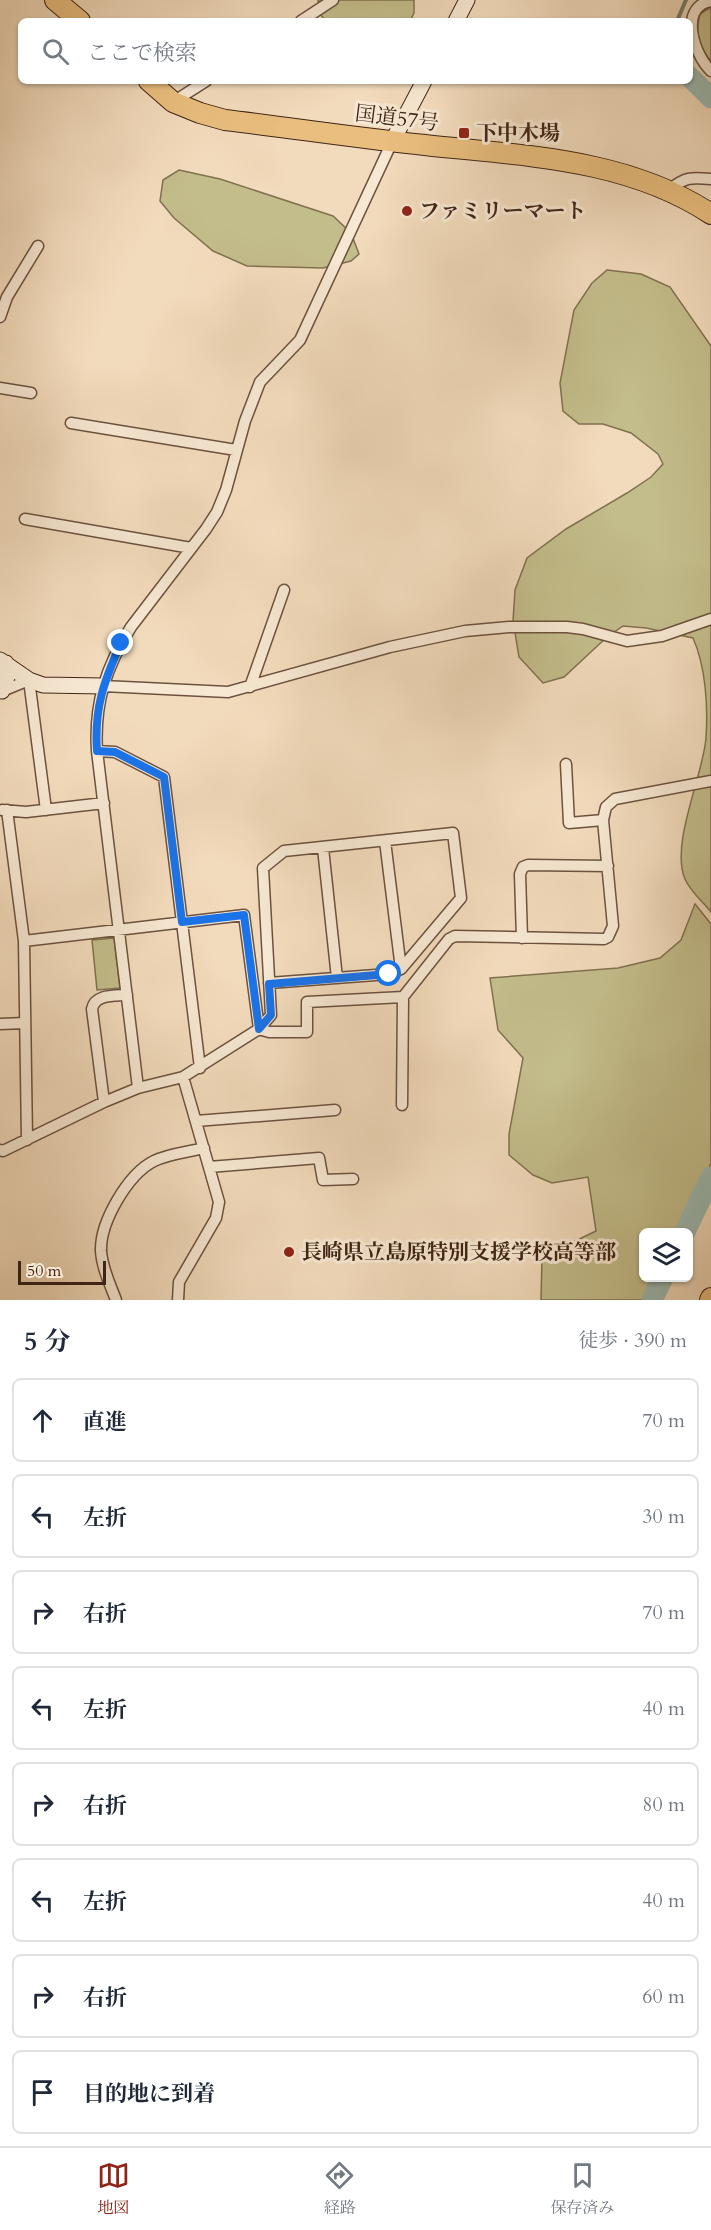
<!DOCTYPE html>
<html lang="ja">
<head>
<meta charset="utf-8">
<style>
	:root { --surface:#fff; --page:#f2f2f3; --text:#1f2937; --muted:#747a83; --line:#e0e1e3; --accent:#8f2418 }
	body { margin:0; font-family:Cardo,"Noto Serif JP",serif; background:var(--page); color:var(--text) }
	.controls { position:absolute; right:18px; bottom:18px; display:grid; overflow:hidden; border-radius:9px; box-shadow:0 2px 4px #0004 }
	.controls button { width:54px; height:54px; display:grid; place-items:center; padding:0; border:0; border-bottom:2px solid var(--line); background:var(--surface); color:var(--text); font:30px sans-serif }
	.scale { position:absolute; left:18px; bottom:15px; width:88px; box-sizing:border-box; padding-left:6px; border:3px solid #3f2515; border-top:0; font-size:16px; line-height:21px; white-space:nowrap; color:#3f2515; -webkit-text-stroke:4px #f7e8d3; paint-order:stroke }
	.stop { position:absolute; width:18px; height:18px; margin:-14px; border:4px solid #1a73e8; border-radius:50%; background:#fff }
	.stop.end { background:#1a73e8; border-color:#fff; box-shadow:0 2px 6px #0008 }
	.list { margin:0; padding:0; list-style:none }
	h2 { display:flex; justify-content:space-between; align-items:center; height:78px; margin:0; padding:0 24px; font-size:26px }
	h2 small { font-size:20px; font-weight:400; color:var(--muted) }
	.list li { display:grid; grid-template-columns:39px 1fr auto; gap:18px; align-items:center; box-sizing:border-box; height:84px; margin:0 12px 12px; padding:0 12px; border:2px solid var(--line); border-radius:9px }
	.list b { display:block; font-size:22px; white-space:nowrap }
	.list em { font-size:20px; font-style:normal; color:var(--muted) }
	.icon { flex:none; width:33px; height:33px; fill:none; stroke:currentColor; stroke-width:2; stroke-linecap:round; stroke-linejoin:round }
	.map { position:relative; flex:none; width:711px; height:1300px; overflow:hidden }
	.search { position:absolute; background:var(--surface); box-shadow:0 2px 4px #0004; left:18px; right:18px; top:18px; height:66px; display:flex; align-items:center; gap:15px; box-sizing:border-box; padding:0 21px; border-radius:9px; color:var(--muted); font-size:22px }
	.sheet { height:846px; background:var(--surface) }
	nav { display:flex; justify-content:space-around; align-items:center; box-sizing:border-box; height:84px; border-top:2px solid var(--line); background:var(--surface); font-size:16px; color:var(--muted) }
	nav a { display:grid; justify-items:center; gap:3px }
	nav .on { color:var(--accent) }
	.map>svg:first-child { display:block }
	.green { fill:#c3bd8b; stroke:#817150; stroke-width:1.5 }
	.lines { fill:none; stroke-linecap:round; stroke-linejoin:round }
	.stream { stroke:#767f74; stroke-width:4 }
	.river { stroke:#9bbbb4; stroke-width:21 }
	.street-casing { stroke:#6c523f; stroke-width:13 }
	.secondary-casing { stroke:#3f2515; stroke-width:17 }
	.highway-casing { stroke:#3f2515; stroke-width:22 }
	.street { stroke:#f7e8d3; stroke-width:10 }
	.secondary { stroke:#f7e8d3; stroke-width:15 }
	.highway { stroke:#e9be7e; stroke-width:20 }
	.route { stroke:#1a73e8; stroke-width:8 }
	.poi-dot { fill:#8f2418; stroke:#f7e8d3; stroke-width:2 }
	.labels { text-anchor:middle; stroke-width:6; stroke-linejoin:round; paint-order:stroke }
	.street-label { font-size:21px; fill:#3f2515; stroke:#f7e8d3 }
	.poi-label { font-size:21px; font-weight:bold; fill:#3f2515; stroke:#f7e8d3; text-anchor:start }
</style>
</head>
<body>
<div class="map">
<svg width="711" height="1300" viewBox="0 0 711 1300">
	<rect width="100%" height="100%" fill="#f2dbbc"/>
	<filter id="stains"><feTurbulence type="fractalNoise" baseFrequency=".00333" numOctaves="4"/><feColorMatrix values="0 0 0 0 .2 0 0 0 0 .09 0 0 0 0 .02 0 0 0 .5 -.17"/></filter>
	<radialGradient id="worn" r=".72"><stop offset=".6" stop-color="#630" stop-opacity="0"/><stop offset="1" stop-color="#630" stop-opacity=".3"/></radialGradient>
	<path class="green" d="M318,0H414V13L410,21H326L319,13Z
		M708,9H711V61C699,48 695,31 700,14Z
		M179,170L220,179L333,216L351,233L359,254L351,261L323,268L247,266L213,251L174,218L160,201L163,180Z
		M607,270L641,274L670,287L711,346V912C703,902 690,891 685,879C670,844 703,776 706,738C708,707 706,667 693,638L646,628L623,626L607,637L564,677L543,683L519,657L513,621L515,590L527,558L566,529L627,493L651,477L663,464L658,454L631,433L603,424H579L563,411L560,383L574,310L592,283Z
		M695,904L711,924V1163L693,1208L679,1232H644V1278H657L645,1300H541L542,1257L596,1231L588,1177L552,1183L533,1175L509,1155V1134L523,1058L498,1030L490,978L618,968L660,958L681,940Z
		M114,938L120,988L97,990L92,940Z"/>
	<g class="lines">
		<path class="stream" d="M677,21L686,0"/>
		<path class="river" d="M690,77L711,98
			M685,1232L711,1177
			M652,1300L663,1278"/>
		<g class="street-casing">
			<path id="street" d="M711,1C678,7 694,55 711,71
				M301,21L333,0
				M173,102L206,81
				M669,190C685,177 691,177 711,179
				M0,317L7,297L38,246
				M0,388L31,393
				M71,423L236,450
				M25,519L191,548
				M103,686L228,692L390,647L465,631L509,627H567L583,629L627,641L662,636L711,619
				M250,687L284,590
				M0,692L29,680L46,810
				M97,751L115,752L164,777L200,1068
				M566,764L569,823L603,820
				M2,810L26,812L104,803
				M7,810L24,941L27,1140
				M385,841L401,969
				M323,848L337,978
				M522,938L520,874L523,867L528,865L608,866
				M24,941L244,915L259,1029L269,1032H307V1002L403,997L449,939L455,936L604,939L608,937L613,926L603,820L606,807L615,799L711,781
				M0,1024L25,1023
				M138,1088L97,751C94,703 106,667 131,627L206,529L217,512L226,490L245,421L260,382L300,340L392,142
				M104,1102L92,1009C95,994 114,996 127,995
				M402,1105L403,997
				M196,1121L335,1110
				M0,1150L3,1151L104,1102L138,1088L183,1077L259,1029L271,1015L263,868L284,851L453,833L461,898L401,969L389,974L269,983
				M209,1167L319,1158L323,1180L353,1179
				M116,1300C110,1284 102,1268 101,1251C100,1222 128,1174 154,1161C168,1154 188,1152 204,1148
				M178,1300L179,1282L216,1218L219,1202L183,1077"/>
		</g>
		<g class="secondary-casing">
			<path id="secondary" d="M456,21L467,0
				M392,142L424,81
				M0,660L29,680L43,685L103,686
				M2,691L7,677L6,663"/>
		</g>
		<g class="highway-casing">
			<path id="highway" d="M55,0L80,21
				M149,81L173,102L200,113L225,120C292,128 358,138 425,145C523,156 626,158 711,214
				M710,1300L711,1298"/>
		</g>
		<use href="#street" class="street"/>
		<use href="#secondary" class="secondary"/>
		<use href="#highway" class="highway"/>
	</g>
	<g class="lines">
		<path class="route" d="M121,643C104,681 94,708 97,751L115,752L164,777L182,922L244,915L259,1029L271,1015L269,984L389,974"/>
	</g>
	<g class="poi-dot">
		<rect x="458" y="127" width="12" height="12" rx="3"/>
		<circle cx="407" cy="211" r="6"/>
		<circle cx="289" cy="1252" r="6"/>
	</g>
	<g class="labels">
		<g class="street-label">
			<text transform="translate(397 118) rotate(7)" y="7">国道57号</text>
		</g>
		<g class="poi-label">
			<text x="476" y="140">下中木場</text>
			<text x="419" y="218">ファミリーマート</text>
			<text x="301" y="1259">長崎県立島原特別支援学校高等部</text>
		</g>
	</g>
	<rect width="100%" height="100%" filter="url(#stains)"/>
	<rect width="100%" height="100%" fill="url(#worn)"/>
</svg>
<div class="controls">
<button><svg class="icon" aria-label="layers" viewBox="0 0 24 24"><path d="M12 4l9 5-9 5-9-5zM3 14l9 5 9-5"/></svg></button>
</div>
<div class="scale">50 m</div>
<div class="stop" style="left:389px;top:974px"></div>
<div class="stop end" style="left:121px;top:643px"></div>
<div class="search"><svg class="icon" aria-label="search" viewBox="0 0 24 24"><circle cx="10" cy="10" r="6"/><path d="M15 15l6 6"/></svg>ここで検索</div>
</div>
<section class="sheet">
<h2>5 分<small>徒歩 · 390 m</small></h2>
<ul class="list">
<li><svg class="icon" aria-label="ahead" viewBox="0 0 24 24"><path d="M12 20V5M6 11l6-6 6 6"/></svg><div><b>直進</b></div><em>70 m</em></li>
<li><svg class="icon" aria-label="left" viewBox="0 0 24 24"><path d="M17 20v-9H6M10 6l-5 5 5 5"/></svg><div><b>左折</b></div><em>30 m</em></li>
<li><svg class="icon" aria-label="right" viewBox="0 0 24 24"><path d="M7 20v-9h11M14 6l5 5-5 5"/></svg><div><b>右折</b></div><em>70 m</em></li>
<li><svg class="icon" aria-label="left" viewBox="0 0 24 24"><path d="M17 20v-9H6M10 6l-5 5 5 5"/></svg><div><b>左折</b></div><em>40 m</em></li>
<li><svg class="icon" aria-label="right" viewBox="0 0 24 24"><path d="M7 20v-9h11M14 6l5 5-5 5"/></svg><div><b>右折</b></div><em>80 m</em></li>
<li><svg class="icon" aria-label="left" viewBox="0 0 24 24"><path d="M17 20v-9H6M10 6l-5 5 5 5"/></svg><div><b>左折</b></div><em>40 m</em></li>
<li><svg class="icon" aria-label="right" viewBox="0 0 24 24"><path d="M7 20v-9h11M14 6l5 5-5 5"/></svg><div><b>右折</b></div><em>60 m</em></li>
<li><svg class="icon" aria-label="arrive" viewBox="0 0 24 24"><path d="M6 21V4h12l-3 4 3 4H6"/></svg><div><b>目的地に到着</b></div></li>
</ul>
</section>
<nav>
<a class="on"><svg class="icon" aria-label="map" viewBox="0 0 24 24"><path d="M3 6l6-2 6 2 6-2v14l-6 2-6-2-6 2zM9 4v14M15 6v14"/></svg>地図</a>
<a><svg class="icon" aria-label="directions" viewBox="0 0 24 24"><path d="M12 3l9 9-9 9-9-9zM9 14v-3h6M13 9l2 2-2 2"/></svg>経路</a>
<a><svg class="icon" aria-label="saved" viewBox="0 0 24 24"><path d="M7 4h10v16l-5-4-5 4z"/></svg>保存済み</a>
</nav>
</body>
</html>
